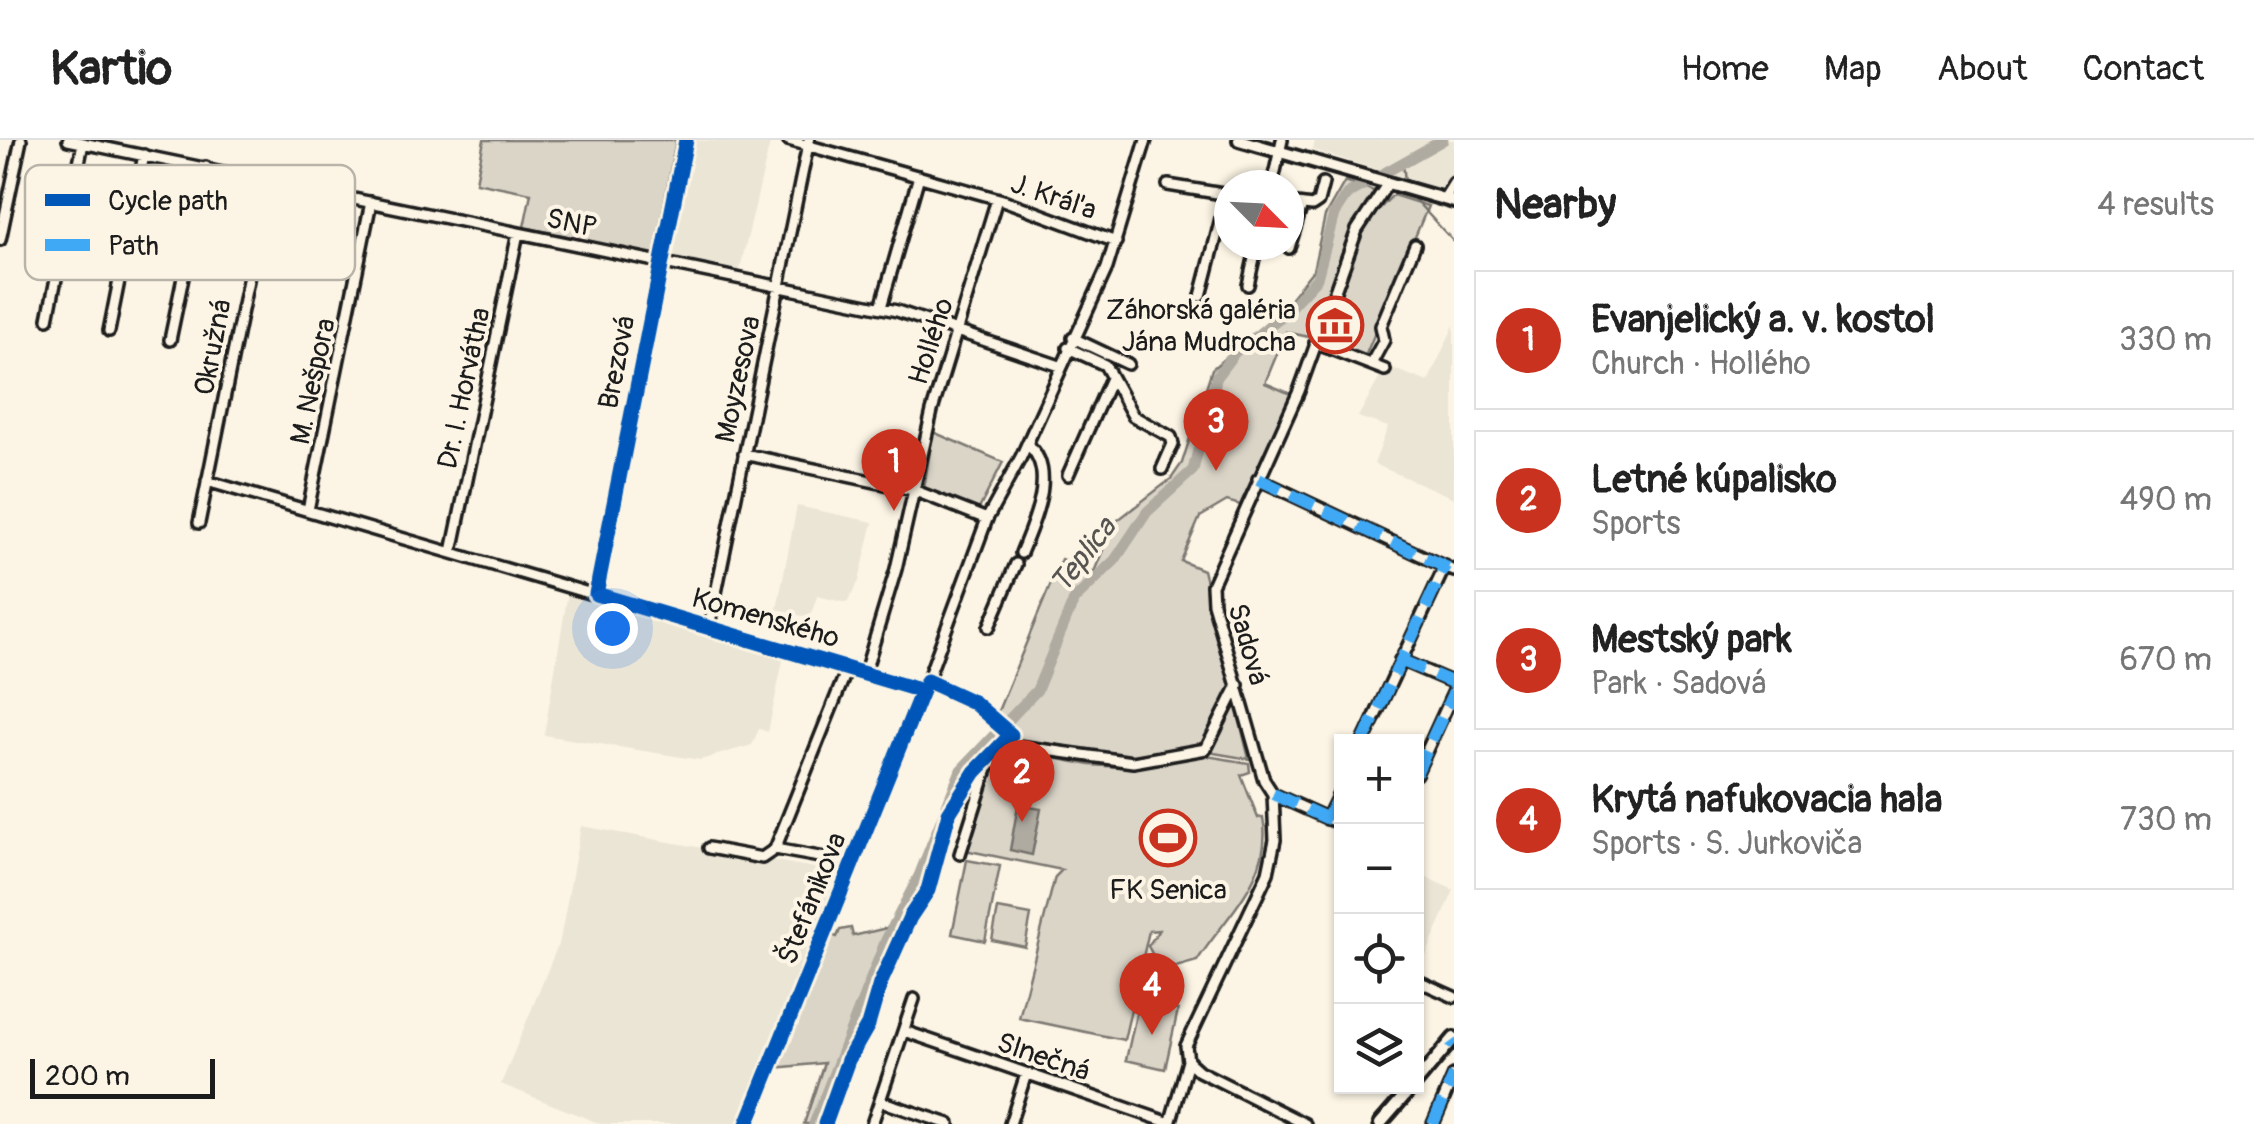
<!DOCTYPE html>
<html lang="en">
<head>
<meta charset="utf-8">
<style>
	:root { --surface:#fff; --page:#f2f2f2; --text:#222; --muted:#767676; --line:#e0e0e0; --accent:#c8321e }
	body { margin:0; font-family:Pangolin,sans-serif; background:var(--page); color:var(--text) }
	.controls { position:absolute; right:30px; bottom:30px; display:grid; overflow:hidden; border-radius:0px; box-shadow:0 2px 8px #0004 }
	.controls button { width:90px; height:90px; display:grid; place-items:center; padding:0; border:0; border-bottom:2px solid var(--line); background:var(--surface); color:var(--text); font:50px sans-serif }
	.compass { position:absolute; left:1214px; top:30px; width:90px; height:90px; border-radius:50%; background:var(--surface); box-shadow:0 2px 8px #0004; rotate:114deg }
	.scale { position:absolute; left:30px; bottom:25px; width:185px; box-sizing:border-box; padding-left:10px; border:5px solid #1c1c1c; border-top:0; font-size:28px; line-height:35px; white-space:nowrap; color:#1c1c1c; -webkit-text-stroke:8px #fcf5e5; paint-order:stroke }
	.you { position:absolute; left:612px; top:488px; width:35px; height:35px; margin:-25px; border:8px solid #fff; border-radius:50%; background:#1a73e8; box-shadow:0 0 0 15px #1a73e833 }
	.badge { display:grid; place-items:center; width:65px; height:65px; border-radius:50%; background:var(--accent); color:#fff; font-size:32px; font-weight:700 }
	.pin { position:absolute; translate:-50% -82px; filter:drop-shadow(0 2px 5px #0008) }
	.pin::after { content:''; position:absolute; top:52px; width:35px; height:30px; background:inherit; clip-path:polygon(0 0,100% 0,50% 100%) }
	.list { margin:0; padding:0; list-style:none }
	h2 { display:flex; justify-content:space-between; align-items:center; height:130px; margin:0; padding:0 40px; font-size:42px }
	h2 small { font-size:32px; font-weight:400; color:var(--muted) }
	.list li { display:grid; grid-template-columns:65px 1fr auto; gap:30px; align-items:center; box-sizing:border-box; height:140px; margin:0 20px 20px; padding:0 20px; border:2px solid var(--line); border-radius:0px }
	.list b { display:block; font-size:38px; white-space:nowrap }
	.list p { margin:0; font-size:32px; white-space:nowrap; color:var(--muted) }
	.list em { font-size:32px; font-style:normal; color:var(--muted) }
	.icon { flex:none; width:55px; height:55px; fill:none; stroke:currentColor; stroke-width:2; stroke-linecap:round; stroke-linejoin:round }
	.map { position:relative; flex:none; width:1454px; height:984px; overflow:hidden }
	header { display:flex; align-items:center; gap:60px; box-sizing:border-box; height:140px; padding:0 50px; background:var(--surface); border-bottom:2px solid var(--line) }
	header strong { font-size:48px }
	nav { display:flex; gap:55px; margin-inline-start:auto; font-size:35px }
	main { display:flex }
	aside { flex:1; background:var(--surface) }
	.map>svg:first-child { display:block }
	.built { fill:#ebe5d6 }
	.green { fill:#dbd5c8; stroke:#7c7872; stroke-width:2.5 }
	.water { fill:#b0aba1; stroke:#75726c; stroke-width:2.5 }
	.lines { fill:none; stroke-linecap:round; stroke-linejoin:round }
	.stream { stroke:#75726c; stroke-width:2.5 }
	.river { stroke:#b0aba1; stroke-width:11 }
	.minor-casing { stroke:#1c1c1c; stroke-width:16 }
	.major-casing { stroke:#1c1c1c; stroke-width:18 }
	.minor { stroke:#fcf5e5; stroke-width:9 }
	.major { stroke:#fcf5e5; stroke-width:10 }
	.quiet { stroke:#3fa9f5; stroke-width:12; stroke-dasharray:25 12; stroke-linecap:butt }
	.cycleway-casing { stroke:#fcf5e5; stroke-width:21 }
	.cycleway { stroke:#0057b8; stroke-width:15 }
	.labels { text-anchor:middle; stroke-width:8; stroke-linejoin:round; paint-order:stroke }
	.street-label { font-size:28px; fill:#1c1c1c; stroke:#fcf5e5 }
	.poi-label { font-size:28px; fill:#1c1c1c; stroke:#fcf5e5; text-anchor:end }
	.water-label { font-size:30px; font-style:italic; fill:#575551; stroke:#fcf5e5 }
	.key { fill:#fcf5e5; stroke:#b9b4a9; stroke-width:2.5 }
	.key-label { font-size:28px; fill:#1c1c1c }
</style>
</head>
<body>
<header>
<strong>Kartio</strong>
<nav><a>Home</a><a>Map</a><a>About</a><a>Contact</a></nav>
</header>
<main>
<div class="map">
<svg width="1454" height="984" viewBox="0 0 1454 984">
	<rect width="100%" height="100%" fill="#fcf5e5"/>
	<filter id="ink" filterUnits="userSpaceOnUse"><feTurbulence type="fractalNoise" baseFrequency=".01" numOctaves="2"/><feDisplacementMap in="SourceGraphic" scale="20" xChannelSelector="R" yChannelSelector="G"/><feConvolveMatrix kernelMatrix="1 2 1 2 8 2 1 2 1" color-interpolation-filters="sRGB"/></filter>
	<g filter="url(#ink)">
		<path class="built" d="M692,0L770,3L739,133L669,118Z
			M1315,0H1454V53L1313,10Z
			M1454,185V358L1374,324L1388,287L1358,277L1386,226L1428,242Z
			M797,366L873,382L859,441L847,463L817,456L810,478L777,469Z
			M568,452L784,516L768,592L759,589L752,605L700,620L544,595Z
			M581,686L848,734L827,802L744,984H601L501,944L560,800Z
			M1416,733L1454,750L1422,825L1417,823Z"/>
		<path class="green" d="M484,0H676L654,115L524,87L531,53L476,42Z
			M1345,41L1374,51L1359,79L1313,198L1286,192L1265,243L1291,254L1240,365L1227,361L1200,377L1181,421L1203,430L1249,619L1214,613L1205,602L1156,616L1131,617L1022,603L996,576L1061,419L1094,432L1114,383L1171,339L1182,323L1212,229L1280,171L1313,130L1325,76Z
			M1393,55L1428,66L1364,219L1339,211L1356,174L1335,164L1366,83Z
			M933,292L1003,322L979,369L924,348Z
			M1018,611L1090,625L1136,628L1201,615L1249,623L1250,632L1241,635L1258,678L1263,677C1274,737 1226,775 1197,821L1176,827L1156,821L1148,806L1159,790L1149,791L1124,900L1019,878L1055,737L1062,730L965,710C975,679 981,618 1018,611Z
			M967,720L1000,726L985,801L952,794Z
			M998,769L1031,775L1025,807L992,800Z
			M895,786L823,984H804L824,923L774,928L828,794L837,797L840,790L851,788L853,796Z
			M1139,861L1178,870L1165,929L1126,920Z"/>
		<path class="water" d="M1018,665L1041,669L1032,715L1010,710Z"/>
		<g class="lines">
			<path class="stream" d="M1403,21L1405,42
				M1406,50L1454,102"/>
			<path class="river" d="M814,984L886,800L919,736L961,630L1037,550L1074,460L1115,420L1147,372L1193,330L1217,236L1235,212L1279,179L1317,138L1334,74L1347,54L1443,0"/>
			<g class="minor-casing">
				<path id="minor" d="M68,0L897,171L1060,226
					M788,0L1003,60L1116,102
					M1168,45L1229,55
					M1272,45L1282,0
					M1444,59L1454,43
					M1289,63L1312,66L1318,62L1323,43
					M0,100L21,0
					M1289,108L1302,65
					M1248,145L1257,105
					M1201,156L1227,55
					M881,167L919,36
					M48,179L83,3
					M109,191L144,15
					M1073,198L1128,224
					M170,200L206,27
					M1315,203L1385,230
					M1068,208L1105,225L1133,276L1171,297L1173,304L1162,329
					M1371,224L1384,200L1381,186L1415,105
					M744,314L913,350L987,379
					M1068,335L1111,238
					M1258,339L1454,431
					M207,341L922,551
					M308,370L371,62
					M199,383L268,41
					M452,412L518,93
					M1021,413C1033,383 1059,330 1027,304
					M596,454L686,0
					M709,487L809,0
					M989,487L1016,424
					M1400,520L1454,543
					M865,532L896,429L932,271L997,59
					M1363,602L1445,426
					M1416,634L1454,551
					M1273,654L1275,700L1268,733L1186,906L1188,921L1199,931L1305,984
					M1327,679L1342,648
					M1342,685L1273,654L1264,640L1213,463L1212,445L1299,251L1357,90L1388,43
					M709,708L762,718L775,709L853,723
					M775,709L848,527
					M960,714L987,629L1004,609L1018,606L1133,622L1206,609L1238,545
					M1416,840L1454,857
					M904,891L1170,983
					M880,961L949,984
					M747,984L927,541L987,379L1021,317L1107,128L1146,0
					M872,984L914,859
					M1010,984L1026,934
					M1170,984L1188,921
					M1433,984L1454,935"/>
			</g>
			<g class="major-casing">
				<path id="major" d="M1239,0L1454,62
					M1416,943L1454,898
					M1380,984L1413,946"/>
			</g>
			<use href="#minor" class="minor"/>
			<use href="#major" class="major"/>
			<path class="quiet" d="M1258,339L1454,431
				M1400,520L1454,543
				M1363,602L1445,426
				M1416,634L1454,551
				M1273,654L1342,685
				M1327,679L1342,648
				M1451,902L1454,906
				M1433,984L1454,935"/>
			<g class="cycleway-casing">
				<path id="cycleway" d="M686,0L596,454L922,551L747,984
					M825,984L848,920L868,885L880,844L910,777L928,750L949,673L975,632L1011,595L973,562L927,541"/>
			</g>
			<use href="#cycleway" class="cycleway"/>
		</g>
	</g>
	<defs>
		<g id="museum-ring" transform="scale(2.875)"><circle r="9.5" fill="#fcf5e5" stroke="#c8321e" stroke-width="1.5"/><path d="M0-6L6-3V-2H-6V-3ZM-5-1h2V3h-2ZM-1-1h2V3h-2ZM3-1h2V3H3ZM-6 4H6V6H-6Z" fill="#c8321e"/></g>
		<g id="stadium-ring" transform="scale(2.875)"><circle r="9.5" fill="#fcf5e5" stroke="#c8321e" stroke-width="1.5"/><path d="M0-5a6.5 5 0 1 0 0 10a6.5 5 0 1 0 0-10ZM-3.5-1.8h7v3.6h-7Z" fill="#c8321e"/></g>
	</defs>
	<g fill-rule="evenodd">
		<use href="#museum-ring" x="1335" y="185"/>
		<use href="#stadium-ring" x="1168" y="698"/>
	</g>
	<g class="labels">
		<g class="street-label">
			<text transform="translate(1054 56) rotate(19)" y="10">J. Kráľa</text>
			<text transform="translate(572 82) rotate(12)" y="10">SNP</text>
			<text transform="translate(930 201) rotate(-72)" y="10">Hollého</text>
			<text transform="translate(212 207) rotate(-79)" y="10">Okružná</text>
			<text transform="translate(616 222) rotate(-79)" y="10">Brezová</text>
			<text transform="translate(737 239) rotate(-78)" y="10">Moyzesova</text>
			<text transform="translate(312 241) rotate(-78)" y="10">M. Nešpora</text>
			<text transform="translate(463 248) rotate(-78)" y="10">Dr. I. Horvátha</text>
			<text transform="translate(766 477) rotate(16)" y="10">Komenského</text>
			<text transform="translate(1249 504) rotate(74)" y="10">Sadová</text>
			<text transform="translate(811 758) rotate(-68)" y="10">Štefánikova</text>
			<text transform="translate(1044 916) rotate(19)" y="10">Slnečná</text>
		</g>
		<g class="poi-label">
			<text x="1296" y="179">Záhorská galéria<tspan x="1296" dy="32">Jána Mudrocha</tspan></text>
			<text x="1168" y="759" text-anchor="middle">FK Senica</text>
		</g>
		<g class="water-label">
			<text transform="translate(1083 415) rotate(-52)" y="10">Teplica</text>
		</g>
	</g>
	<rect x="25" y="25" width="330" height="115" rx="15" class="key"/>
	<rect x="45" y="54" width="45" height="12" fill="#0057b8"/>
	<rect x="45" y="99" width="45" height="12" fill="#3fa9f5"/>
	<g class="key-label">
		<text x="108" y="70">Cycle path</text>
		<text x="108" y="115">Path</text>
	</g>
</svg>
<div class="controls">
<button>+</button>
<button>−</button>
<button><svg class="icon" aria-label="locate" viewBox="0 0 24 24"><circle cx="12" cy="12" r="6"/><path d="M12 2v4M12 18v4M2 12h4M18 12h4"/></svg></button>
<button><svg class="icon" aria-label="layers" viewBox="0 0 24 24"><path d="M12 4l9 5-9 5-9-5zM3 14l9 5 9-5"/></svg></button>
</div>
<svg class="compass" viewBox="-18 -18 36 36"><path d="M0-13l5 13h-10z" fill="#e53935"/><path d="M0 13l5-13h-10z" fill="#767676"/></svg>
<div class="scale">200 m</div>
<div class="you"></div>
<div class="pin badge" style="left:894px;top:371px">1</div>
<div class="pin badge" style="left:1022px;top:682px">2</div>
<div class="pin badge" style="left:1216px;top:331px">3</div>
<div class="pin badge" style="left:1152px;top:895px">4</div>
</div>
<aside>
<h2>Nearby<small>4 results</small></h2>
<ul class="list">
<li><span class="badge">1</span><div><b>Evanjelický a. v. kostol</b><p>Church · Hollého</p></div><em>330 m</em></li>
<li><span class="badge">2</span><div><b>Letné kúpalisko</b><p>Sports</p></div><em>490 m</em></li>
<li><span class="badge">3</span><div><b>Mestský park</b><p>Park · Sadová</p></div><em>670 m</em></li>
<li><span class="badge">4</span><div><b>Krytá nafukovacia hala</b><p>Sports · S. Jurkoviča</p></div><em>730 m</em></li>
</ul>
</aside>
</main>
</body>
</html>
